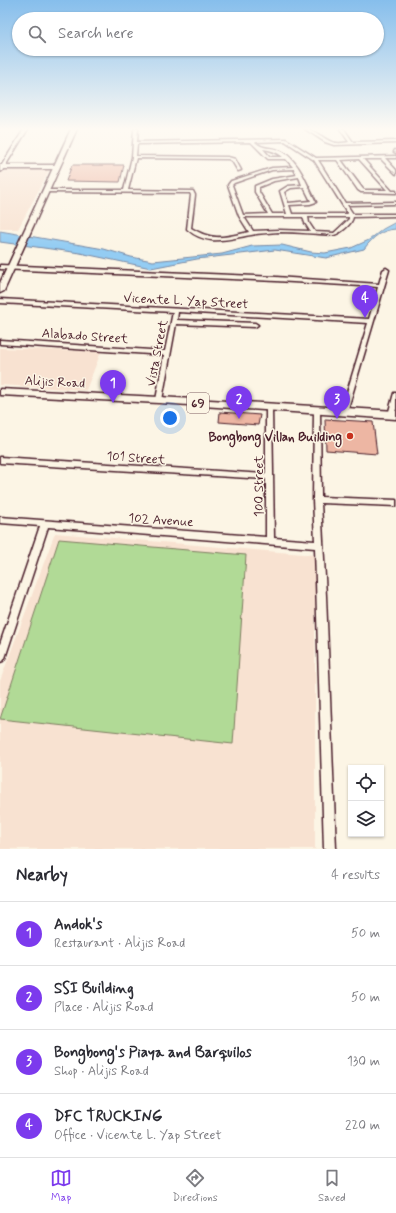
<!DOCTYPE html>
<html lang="en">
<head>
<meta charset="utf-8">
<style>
	:root { --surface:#fff; --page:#f7f7f7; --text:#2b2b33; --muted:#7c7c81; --line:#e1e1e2; --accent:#7c3aed }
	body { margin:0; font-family:Mynerve,sans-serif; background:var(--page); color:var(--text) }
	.controls { position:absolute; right:12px; bottom:12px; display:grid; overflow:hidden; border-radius:0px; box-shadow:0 1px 3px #0004 }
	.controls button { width:36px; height:36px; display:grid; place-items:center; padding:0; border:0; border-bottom:1px solid var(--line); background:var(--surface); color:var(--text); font:20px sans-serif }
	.you { position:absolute; left:170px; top:418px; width:14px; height:14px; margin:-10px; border:3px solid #fff; border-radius:50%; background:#1a73e8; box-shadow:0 0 0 6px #1a73e833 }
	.badge { display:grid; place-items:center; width:26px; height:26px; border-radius:50%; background:var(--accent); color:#fff; font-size:13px; font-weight:700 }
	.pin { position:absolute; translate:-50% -33px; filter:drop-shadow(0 1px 2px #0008) }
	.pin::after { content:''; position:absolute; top:21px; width:14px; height:12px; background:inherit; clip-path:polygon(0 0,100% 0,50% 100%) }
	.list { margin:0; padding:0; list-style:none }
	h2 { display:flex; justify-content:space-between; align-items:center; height:52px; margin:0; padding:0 16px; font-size:17px }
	h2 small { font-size:13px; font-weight:400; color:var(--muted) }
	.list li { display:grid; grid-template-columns:26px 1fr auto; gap:12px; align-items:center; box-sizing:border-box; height:64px; padding:0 16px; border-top:1px solid var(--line) }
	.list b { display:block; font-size:15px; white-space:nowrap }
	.list p { margin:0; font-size:13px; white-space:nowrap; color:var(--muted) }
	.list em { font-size:13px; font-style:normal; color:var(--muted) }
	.icon { flex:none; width:22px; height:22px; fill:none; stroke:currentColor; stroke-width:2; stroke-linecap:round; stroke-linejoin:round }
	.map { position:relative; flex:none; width:396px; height:849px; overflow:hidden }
	.search { position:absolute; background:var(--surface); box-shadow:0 1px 3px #0004; left:12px; right:12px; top:12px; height:44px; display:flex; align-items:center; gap:10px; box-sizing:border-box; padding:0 14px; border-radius:22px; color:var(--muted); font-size:15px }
	.sheet { height:308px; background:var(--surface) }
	nav { display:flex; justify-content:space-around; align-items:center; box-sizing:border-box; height:56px; border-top:1px solid var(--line); background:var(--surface); font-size:11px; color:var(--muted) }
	nav a { display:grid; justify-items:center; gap:2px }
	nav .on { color:var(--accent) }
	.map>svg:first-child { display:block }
	.built { fill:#f8e2d1 }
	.green { fill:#b1da96; stroke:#7e7c60 }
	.water { fill:#93ccf3; stroke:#7687a3 }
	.building { fill:#edb6a3; stroke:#4a1f2b }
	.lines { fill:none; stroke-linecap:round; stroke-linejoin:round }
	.minor-casing { stroke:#4a1f2b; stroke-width:3 }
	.tertiary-casing { stroke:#4a1f2b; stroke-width:3 }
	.secondary-casing { stroke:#4a1f2b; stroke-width:3 }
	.primary-casing { stroke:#4a1f2b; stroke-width:3 }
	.minor { fill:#fcf5e5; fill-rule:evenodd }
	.tertiary { fill:#fcf5e5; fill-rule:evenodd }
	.secondary { fill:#fcf5e5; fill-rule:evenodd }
	.primary { fill:#fcf5e5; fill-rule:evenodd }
	.poi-dot { fill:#c8321e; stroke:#fcf5e5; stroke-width:1.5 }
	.labels { text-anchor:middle; stroke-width:3; stroke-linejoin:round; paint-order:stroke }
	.shield { fill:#fcf5e5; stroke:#7f5f63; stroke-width:1 }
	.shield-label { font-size:12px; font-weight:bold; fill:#4a1f2b }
	.street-label { font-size:13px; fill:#4a1f2b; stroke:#fcf5e5 }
	.poi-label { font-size:13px; font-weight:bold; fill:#4a1f2b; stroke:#fcf5e5; text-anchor:end }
</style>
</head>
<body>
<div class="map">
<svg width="396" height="849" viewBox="0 0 396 849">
	<rect width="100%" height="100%" fill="#fcf5e5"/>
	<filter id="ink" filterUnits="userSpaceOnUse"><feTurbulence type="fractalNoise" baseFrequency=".025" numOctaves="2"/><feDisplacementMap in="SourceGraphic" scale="8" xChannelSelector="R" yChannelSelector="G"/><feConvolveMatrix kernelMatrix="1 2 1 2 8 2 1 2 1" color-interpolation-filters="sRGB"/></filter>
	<g filter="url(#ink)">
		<path class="built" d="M0,169H50L18,229H0Z
			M0,348L101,352L86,390L0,385Z
			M55,533L315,555V849H0V681Z"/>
		<path class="green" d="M59,539L246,555L233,744L0,719Z"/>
		<path class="water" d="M396,222V229C381,230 373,237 364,249L326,258L275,250L197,259L151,268L80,253L0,242V231L104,249L131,257L153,261L222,254L252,246L282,245L311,252L325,253L351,248L369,240L383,229Z"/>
		<path class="building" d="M72,165H124L120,182L66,181Z
			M220,412L260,415L258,425L219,422Z
			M325,419L373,422L377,454L326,450Z"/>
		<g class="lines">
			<g class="minor-casing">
				<path id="minor" d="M24,129H28L2,171L0,172V168Z
					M134,129H138L137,142L286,139L316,158L396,156V158H385L396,170V174L381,159H363L392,191H396V193L361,192L358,190L337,160H318L345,203L396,202V204L347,205L353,214H396V216L353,217C352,224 341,233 334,235C316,234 297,232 279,232C270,233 260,233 251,235C227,239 207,247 187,229L191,195L190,193L44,192V190H124L132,157ZM285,141L314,160L348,214H292L289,205L310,204L316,202C307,185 299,160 281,151C270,146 263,150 255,142ZM251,142L268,159H286L293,167L272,168L231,181L228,185L239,216L249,232C225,237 214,242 191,228L195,195L193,191L128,190L136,158L228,159L232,161L238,171L241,170L235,159L228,157L136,156L137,144ZM263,149C271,150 277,152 283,157H270ZM359,159L387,190H364L362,188L341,160ZM294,169L297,175L272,179L255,186V192L268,214L243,215L232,185L234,183L272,170ZM299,177L302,185L288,186L280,191L287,214H272L259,192V187L274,181ZM304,187L311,201L288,203L284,192L291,188ZM244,217H303L305,223L310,231L279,230L253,231ZM308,217H349V219L334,233L315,232L309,223Z
					M305,129C315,129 323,139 332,142C337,144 344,143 349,142L340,129H344L353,142L396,141V143L334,145L325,142Z
					M395,150H396V153L394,152Z
					M0,265L276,277L379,284L383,270L386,268L389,270L347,412L344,414L341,412L368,323L178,312L177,320L255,323L258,325L255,327L176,324L162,400L159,402L156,400L164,355L0,344V340L165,351L173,312L0,303V299L369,319L378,287L276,281L0,269Z
					M394,393H396V409L394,415L391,417L388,415Z
					M267,405H271L272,407L274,538L315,541L313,500L314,410L315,408H319L320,410L321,497L396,500V506L321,503L326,596L336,849H324L315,548L48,527L5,658L3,661L0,662V644L40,526L0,523V517L266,537V479L0,463V457L266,474V407Z"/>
			</g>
			<g class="tertiary-casing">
				<path id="tertiary" d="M0,165H56L59,167L56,169H0Z"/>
			</g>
			<g class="secondary-casing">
				<path id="secondary" d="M71,129H77L4,291L0,293V283Z"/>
			</g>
			<g class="primary-casing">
				<path id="primary" d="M0,389L159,397L396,411V419L159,403L0,395Z"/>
			</g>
			<use href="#minor" class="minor"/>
			<use href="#tertiary" class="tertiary"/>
			<use href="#secondary" class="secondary"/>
			<use href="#primary" class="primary"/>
		</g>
	</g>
	<linearGradient id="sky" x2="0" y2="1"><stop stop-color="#86beec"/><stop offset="0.52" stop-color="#fefaf3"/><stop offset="1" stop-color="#fefaf3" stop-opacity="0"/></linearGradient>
	<rect width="396" height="248" fill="url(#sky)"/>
	<circle class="poi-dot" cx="350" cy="436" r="4"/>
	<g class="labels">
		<rect class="shield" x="187" y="393" width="22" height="20" rx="3"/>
		<g class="shield-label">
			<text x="198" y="407">69</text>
		</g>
		<g class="street-label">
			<text transform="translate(186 300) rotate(3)" y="5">Vicente L. Yap Street</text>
			<text transform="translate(85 335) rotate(4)" y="5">Alabado Street</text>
			<text transform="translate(156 353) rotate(-79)" y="5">Vista Street</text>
			<text transform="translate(55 381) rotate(3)" y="5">Alijis Road</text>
			<text transform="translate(136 457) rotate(4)" y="5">101 Street</text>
			<text transform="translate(258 486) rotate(-90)" y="5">100 Street</text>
			<text transform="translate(161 519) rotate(4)" y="5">102 Avenue</text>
		</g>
		<g class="poi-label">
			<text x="342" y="441">Bongbong Villan Building</text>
		</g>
	</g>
</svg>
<div class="controls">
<button><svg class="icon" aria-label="locate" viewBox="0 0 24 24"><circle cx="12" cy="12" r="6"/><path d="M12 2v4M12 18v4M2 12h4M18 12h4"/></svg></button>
<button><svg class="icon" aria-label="layers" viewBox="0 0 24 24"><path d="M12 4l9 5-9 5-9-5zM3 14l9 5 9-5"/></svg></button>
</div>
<div class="you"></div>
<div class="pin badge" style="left:113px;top:403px">1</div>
<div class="pin badge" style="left:239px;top:419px">2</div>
<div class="pin badge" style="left:337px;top:419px">3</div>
<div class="pin badge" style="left:365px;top:318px">4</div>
<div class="search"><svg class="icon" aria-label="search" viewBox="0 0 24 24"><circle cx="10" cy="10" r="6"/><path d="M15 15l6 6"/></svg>Search here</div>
</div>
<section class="sheet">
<h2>Nearby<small>4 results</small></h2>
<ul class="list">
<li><span class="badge">1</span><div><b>Andok's</b><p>Restaurant · Alijis Road</p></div><em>50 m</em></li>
<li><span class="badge">2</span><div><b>SSI Building</b><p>Place · Alijis Road</p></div><em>50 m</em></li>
<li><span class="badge">3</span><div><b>Bongbong's Piaya and Barquilos</b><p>Shop · Alijis Road</p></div><em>130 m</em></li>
<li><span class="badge">4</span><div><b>DFC TRUCKING</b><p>Office · Vicente L. Yap Street</p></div><em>220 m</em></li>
</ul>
</section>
<nav>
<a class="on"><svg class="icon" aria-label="map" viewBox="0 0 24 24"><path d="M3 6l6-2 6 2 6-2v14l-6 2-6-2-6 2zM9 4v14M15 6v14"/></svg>Map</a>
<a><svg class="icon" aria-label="directions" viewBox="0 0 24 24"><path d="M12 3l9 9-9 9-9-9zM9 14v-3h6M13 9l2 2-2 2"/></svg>Directions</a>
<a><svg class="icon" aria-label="saved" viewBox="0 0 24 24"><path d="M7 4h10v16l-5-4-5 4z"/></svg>Saved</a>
</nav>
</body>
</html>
